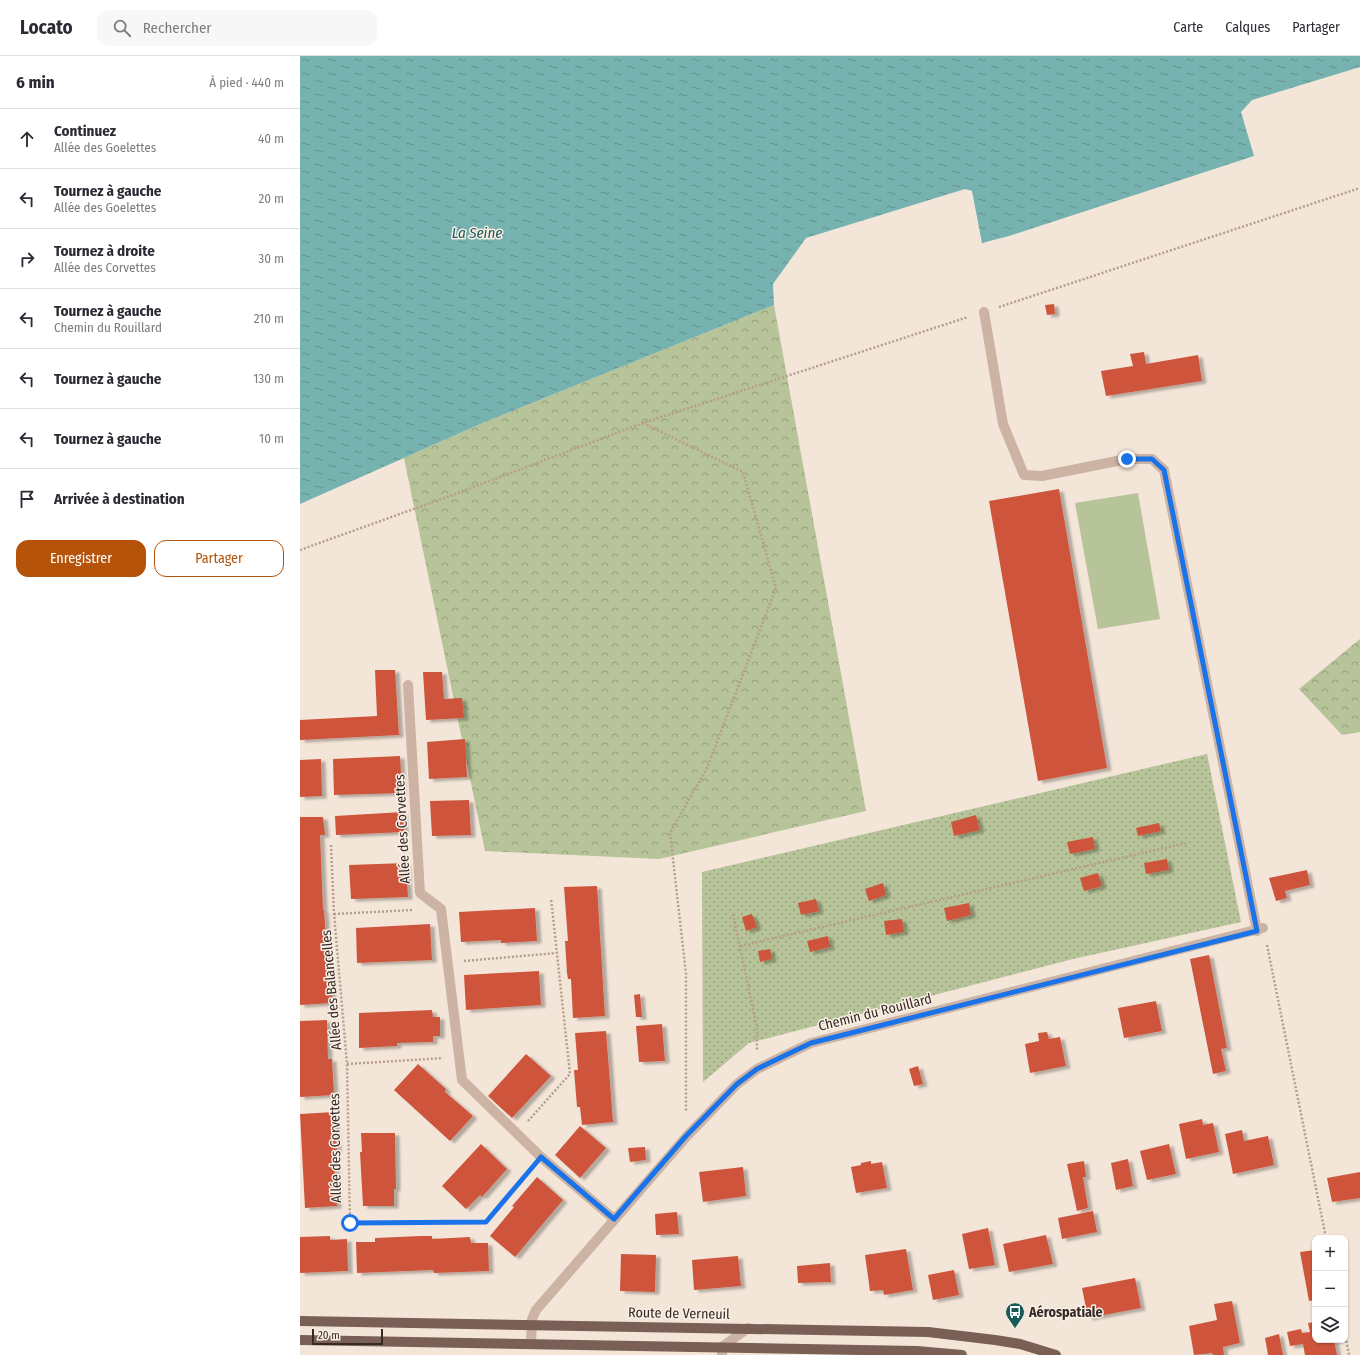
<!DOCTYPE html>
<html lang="fr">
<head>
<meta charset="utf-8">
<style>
	:root { --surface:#fff; --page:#f7f7f7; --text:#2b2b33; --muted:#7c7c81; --line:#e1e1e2; --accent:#b45309 }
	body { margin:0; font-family:"Fira Sans Condensed",sans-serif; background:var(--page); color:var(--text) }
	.controls { position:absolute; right:12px; bottom:12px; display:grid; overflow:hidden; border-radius:8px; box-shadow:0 1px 3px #0004 }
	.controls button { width:36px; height:36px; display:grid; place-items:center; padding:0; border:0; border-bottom:1px solid var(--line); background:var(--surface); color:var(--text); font:20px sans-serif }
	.scale { position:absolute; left:12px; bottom:10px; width:71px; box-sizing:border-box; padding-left:4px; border:2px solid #362a26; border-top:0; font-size:11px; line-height:14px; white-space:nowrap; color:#362a26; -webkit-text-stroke:3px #faefe5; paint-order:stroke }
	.stop { position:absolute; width:12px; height:12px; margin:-9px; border:3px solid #1a73e8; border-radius:50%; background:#fff }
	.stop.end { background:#1a73e8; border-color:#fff; box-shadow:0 1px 4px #0008 }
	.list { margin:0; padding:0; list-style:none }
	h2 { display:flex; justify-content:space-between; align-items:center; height:52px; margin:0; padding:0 16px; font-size:17px }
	h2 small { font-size:13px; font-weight:400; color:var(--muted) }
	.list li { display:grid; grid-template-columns:26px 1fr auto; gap:12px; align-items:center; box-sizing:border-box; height:60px; padding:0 16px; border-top:1px solid var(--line) }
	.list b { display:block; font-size:15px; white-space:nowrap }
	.list p { margin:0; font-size:13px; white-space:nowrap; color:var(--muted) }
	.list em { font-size:13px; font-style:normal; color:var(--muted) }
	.actions { display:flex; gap:8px; padding:12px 16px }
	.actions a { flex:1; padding:9px 0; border:1px solid var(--accent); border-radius:12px; text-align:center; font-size:14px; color:var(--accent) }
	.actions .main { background:var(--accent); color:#fff }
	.icon { flex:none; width:22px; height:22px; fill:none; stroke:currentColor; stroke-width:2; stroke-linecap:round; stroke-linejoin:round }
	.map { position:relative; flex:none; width:1060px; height:1299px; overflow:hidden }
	header { display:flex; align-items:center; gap:24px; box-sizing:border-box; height:56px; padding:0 20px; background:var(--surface); border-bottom:1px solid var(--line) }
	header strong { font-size:19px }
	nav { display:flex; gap:22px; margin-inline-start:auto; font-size:14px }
	.search { width:280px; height:36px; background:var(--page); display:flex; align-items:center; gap:10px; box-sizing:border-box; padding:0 14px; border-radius:12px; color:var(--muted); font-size:15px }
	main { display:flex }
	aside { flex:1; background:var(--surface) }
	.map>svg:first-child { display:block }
	.green { fill:url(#green-dots) }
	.forest { fill:url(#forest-crowns) }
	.pitch { fill:#b7c398 }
	.water { fill:url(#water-ripples) }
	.building { fill:#ce553b; filter:url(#shadow) }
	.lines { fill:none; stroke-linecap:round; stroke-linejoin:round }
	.path { stroke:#b79d8e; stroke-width:2.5; stroke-dasharray:2 2; stroke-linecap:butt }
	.minor { stroke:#ccb3a4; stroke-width:10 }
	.major { stroke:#795f56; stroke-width:10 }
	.route { stroke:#1a73e8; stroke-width:5 }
	.labels { text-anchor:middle; stroke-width:3; stroke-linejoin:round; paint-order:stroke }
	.street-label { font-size:14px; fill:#362a26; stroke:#faefe5 }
	.poi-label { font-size:14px; font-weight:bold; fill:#362a26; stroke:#faefe5; text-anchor:start }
	.water-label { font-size:15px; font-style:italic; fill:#195a5a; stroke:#faefe5 }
</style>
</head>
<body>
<header>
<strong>Locato</strong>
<div class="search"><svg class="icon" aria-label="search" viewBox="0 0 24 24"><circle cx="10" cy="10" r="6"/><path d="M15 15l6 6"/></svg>Rechercher</div>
<nav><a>Carte</a><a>Calques</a><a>Partager</a></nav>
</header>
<main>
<aside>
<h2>6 min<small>À pied · 440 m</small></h2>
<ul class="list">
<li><svg class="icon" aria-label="ahead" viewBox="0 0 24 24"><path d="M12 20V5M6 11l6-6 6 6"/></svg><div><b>Continuez</b><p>Allée des Goelettes</p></div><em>40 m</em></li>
<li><svg class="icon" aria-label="left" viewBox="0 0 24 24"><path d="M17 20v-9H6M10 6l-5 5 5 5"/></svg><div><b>Tournez à gauche</b><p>Allée des Goelettes</p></div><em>20 m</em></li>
<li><svg class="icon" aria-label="right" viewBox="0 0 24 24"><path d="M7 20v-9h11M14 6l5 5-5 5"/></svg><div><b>Tournez à droite</b><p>Allée des Corvettes</p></div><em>30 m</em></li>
<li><svg class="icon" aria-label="left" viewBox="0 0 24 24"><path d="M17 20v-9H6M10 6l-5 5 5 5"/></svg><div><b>Tournez à gauche</b><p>Chemin du Rouillard</p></div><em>210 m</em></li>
<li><svg class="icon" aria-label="left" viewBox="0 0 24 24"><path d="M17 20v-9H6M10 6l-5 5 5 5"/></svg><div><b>Tournez à gauche</b></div><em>130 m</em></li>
<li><svg class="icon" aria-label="left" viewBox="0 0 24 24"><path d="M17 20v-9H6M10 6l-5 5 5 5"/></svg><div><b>Tournez à gauche</b></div><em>10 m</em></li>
<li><svg class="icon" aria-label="arrive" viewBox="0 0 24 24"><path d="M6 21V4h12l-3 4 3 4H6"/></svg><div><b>Arrivée à destination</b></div></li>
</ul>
<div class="actions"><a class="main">Enregistrer</a><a>Partager</a></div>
</aside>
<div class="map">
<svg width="1060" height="1299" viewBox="0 0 1060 1299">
	<defs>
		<pattern id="green-dots" width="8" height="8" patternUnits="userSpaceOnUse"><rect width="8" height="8" fill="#b7c398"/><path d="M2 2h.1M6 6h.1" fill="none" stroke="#969f7c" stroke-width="1.8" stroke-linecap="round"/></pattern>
		<pattern id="forest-crowns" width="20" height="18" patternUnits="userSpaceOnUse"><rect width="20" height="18" fill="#b7c398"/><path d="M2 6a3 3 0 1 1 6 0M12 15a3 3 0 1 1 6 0" fill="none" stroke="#969f7c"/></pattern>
		<pattern id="water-ripples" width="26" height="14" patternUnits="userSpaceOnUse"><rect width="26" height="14" fill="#76b2b0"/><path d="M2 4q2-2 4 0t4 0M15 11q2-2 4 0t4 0" fill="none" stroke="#62918f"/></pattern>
		<filter id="shadow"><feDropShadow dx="4.5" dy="2.5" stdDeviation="1" flood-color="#0004"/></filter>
	</defs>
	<rect width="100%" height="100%" fill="#f3e5d8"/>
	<path class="green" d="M907,698L941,866L773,903L449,987L403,1026L402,816Z"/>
	<path class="forest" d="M474,249L566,755L359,803L185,795L104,402L185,366Z
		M1060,583V676L1042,679L999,633Z"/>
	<path class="pitch" d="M838,437L860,563L798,573L775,447Z"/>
	<path class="water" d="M0,0H1060V11L952,44L941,56L954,100L709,180L682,187L672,135L665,133L506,182L473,228L474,249L185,366L0,448Z"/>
	<path class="building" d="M754,248L755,258L747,259L745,249Z
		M844,296L846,308L898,299L902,325L806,340L801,315L833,310L830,298Z
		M759,433L807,712L738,725L689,445Z
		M75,614H95L99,679L0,684V664L77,660Z
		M123,616H142L144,643L162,642L164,662L126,664Z
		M165,683L167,721L129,723L127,686Z
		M100,700L102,737L34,739L33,703Z
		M21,703L22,740L0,741V704Z
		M169,744L171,779L132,780L130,745Z
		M103,756L104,776L36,779L35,760Z
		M676,759L680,774L654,780L651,766Z
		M0,761H23L25,779H20L23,854H24L28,911H30L32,947L0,949Z
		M859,767L861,775L838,780L836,772Z
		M793,781L795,793L770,798L767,786Z
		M867,803L869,814L846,818L844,807Z
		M106,807L108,841L51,843L49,809Z
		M1007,814L1010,829L985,835L987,842L976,845L969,822Z
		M798,817L802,830L784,835L780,822Z
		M583,827L586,839L569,845L565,833Z
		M297,830L305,960L273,962L271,923H268L267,917L265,885H268L264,831Z
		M516,843L519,855L501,859L498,847Z
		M669,847L671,859L647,865L644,852Z
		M235,852L237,885L201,887V884L161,886L159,856Z
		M452,858L457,871L446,875L442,861Z
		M602,863L604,876L586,879L584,865Z
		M130,868L132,904L57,907L56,872Z
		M528,880L530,891L510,896L507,885Z
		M470,893L472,903L460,906L458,895Z
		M909,899L927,992L921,993L926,1015L913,1018L890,903Z
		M239,915L241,949L166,954L164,919Z
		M340,938L342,961H336L334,939Z
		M856,945L862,975L824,982L818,952Z
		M132,954L133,961H140V980H133V986L97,987V990L59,992V957Z
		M27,964L28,1003H32L34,1039L0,1041V965Z
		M362,968L365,1005L339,1006L336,970Z
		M306,975L313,1066L282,1069L280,1051H277L274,1014H278L275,977Z
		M747,976L749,983L760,981L766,1010L730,1017L725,988L739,985L738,977Z
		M226,998L251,1020L212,1062L188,1040Z
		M118,1008L146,1033L145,1036L173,1060L150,1085L94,1034Z
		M618,1010L623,1028L614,1030L609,1013Z
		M34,1056L37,1094L34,1095L37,1150L5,1152L0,1058Z
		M902,1063L903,1069L913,1067L919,1096L886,1103L879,1068Z
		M280,1070L306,1092L280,1122L255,1099Z
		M942,1074L944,1085L968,1080L974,1109L933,1118L925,1078Z
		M61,1077H95L96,1133H94V1150H63L60,1096H62Z
		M181,1088L207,1113L182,1141L180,1139L166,1153L142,1130Z
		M869,1088L876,1118L847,1124L840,1095Z
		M345,1091L346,1104L330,1106L328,1092Z
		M828,1103L833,1130L816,1134L811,1107Z
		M571,1105V1108L582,1106L587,1132L556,1137L551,1111L561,1109V1107Z
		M784,1105L786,1121H783L788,1152L777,1155L767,1108Z
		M443,1111L446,1140L403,1146L399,1116Z
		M1060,1116V1142L1032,1146L1027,1122Z
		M237,1121L263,1144L215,1201L190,1180L214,1151L212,1150Z
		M793,1155L797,1176L762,1183L758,1162Z
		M377,1156L379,1178L356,1179L355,1158Z
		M688,1172L695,1209L669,1213L662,1178Z
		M746,1179L753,1208L709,1216L703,1188Z
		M30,1180V1184L47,1183L48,1215L0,1217V1181Z
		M121,1180H132V1183L170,1181L171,1187H188L189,1215L134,1217L133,1214L57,1217L56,1186H75V1182Z
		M606,1193L613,1234L584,1239L583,1234L570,1235L565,1199Z
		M1015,1194V1244L1009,1245L1000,1196Z
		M321,1198L356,1199L355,1236L320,1235Z
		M438,1200L441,1230L394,1234L392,1204Z
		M530,1207L531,1226L498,1227L497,1210Z
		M654,1214L659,1239L633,1244L628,1219Z
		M835,1222L841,1252L788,1262L782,1232Z
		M932,1245L940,1287L923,1291L924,1299H913L912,1297L894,1299L889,1270L917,1264L914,1248Z
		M1015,1266V1284H1034L1037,1299H1005L1003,1288L990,1290L987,1276L1001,1273L1002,1277L1010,1276L1008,1267Z
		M979,1278L983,1299H968L965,1282Z"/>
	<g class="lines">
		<path class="path" d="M699,251L1060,132
			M343,367L443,416L476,532L407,712L370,777L386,918V1056
			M0,494L147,441L343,367L668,261
			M31,789L34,858L47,1008L50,1167L186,1166L231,1113
			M34,858L113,854
			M433,858L457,972V994
			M967,889L1026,1182
			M440,890L886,787
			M164,905L257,897
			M47,1008L143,1002
			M228,1065L270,1018L251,842
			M1045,1277L1049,1299"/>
		<path class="minor" d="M684,256L703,368L724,419L742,420L827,403H852L864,414L957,875
			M108,629L120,837L141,853L162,1024L241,1101L314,1163
			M231,1288L232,1263L236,1254L387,1080L437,1028L457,1013L511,987L963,872
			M422,1299V1291L448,1272"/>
		<path class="major" d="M0,1265L628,1276L695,1284L720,1288L756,1299
			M0,1284L617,1295L662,1299"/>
	</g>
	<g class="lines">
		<path class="route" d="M50,1167L186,1166L241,1101L314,1163L386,1080L437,1028L457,1013L511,987L957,875L864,414L852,403H827"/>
	</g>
	<defs>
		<g id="bus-pin" transform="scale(1)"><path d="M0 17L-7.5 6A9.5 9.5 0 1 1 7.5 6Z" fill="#195a5a" stroke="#faefe5"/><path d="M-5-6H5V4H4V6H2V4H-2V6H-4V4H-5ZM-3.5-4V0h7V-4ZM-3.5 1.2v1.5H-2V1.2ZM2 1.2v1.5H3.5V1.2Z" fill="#fff"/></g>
	</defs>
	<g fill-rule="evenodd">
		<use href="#bus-pin" x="715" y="1256"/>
	</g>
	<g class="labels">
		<g class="street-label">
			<text transform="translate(102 773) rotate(-93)" y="5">Allée des Corvettes</text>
			<text transform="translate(31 934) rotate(-95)" y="5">Allée des Balancelles</text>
			<text transform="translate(575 956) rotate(-14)" y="5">Chemin du Rouillard</text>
			<text transform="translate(35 1092) rotate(-91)" y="5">Allée des Corvettes</text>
			<text transform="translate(379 1257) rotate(1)" y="5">Route de Verneuil</text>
		</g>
		<g class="poi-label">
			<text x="729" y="1261">Aérospatiale</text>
		</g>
		<g class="water-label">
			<text x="177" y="182">La Seine</text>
		</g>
	</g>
</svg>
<div class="controls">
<button>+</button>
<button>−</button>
<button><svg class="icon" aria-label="layers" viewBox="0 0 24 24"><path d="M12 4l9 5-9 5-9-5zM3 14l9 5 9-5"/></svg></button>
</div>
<div class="scale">20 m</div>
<div class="stop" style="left:50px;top:1167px"></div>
<div class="stop end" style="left:827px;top:403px"></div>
</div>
</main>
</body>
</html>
